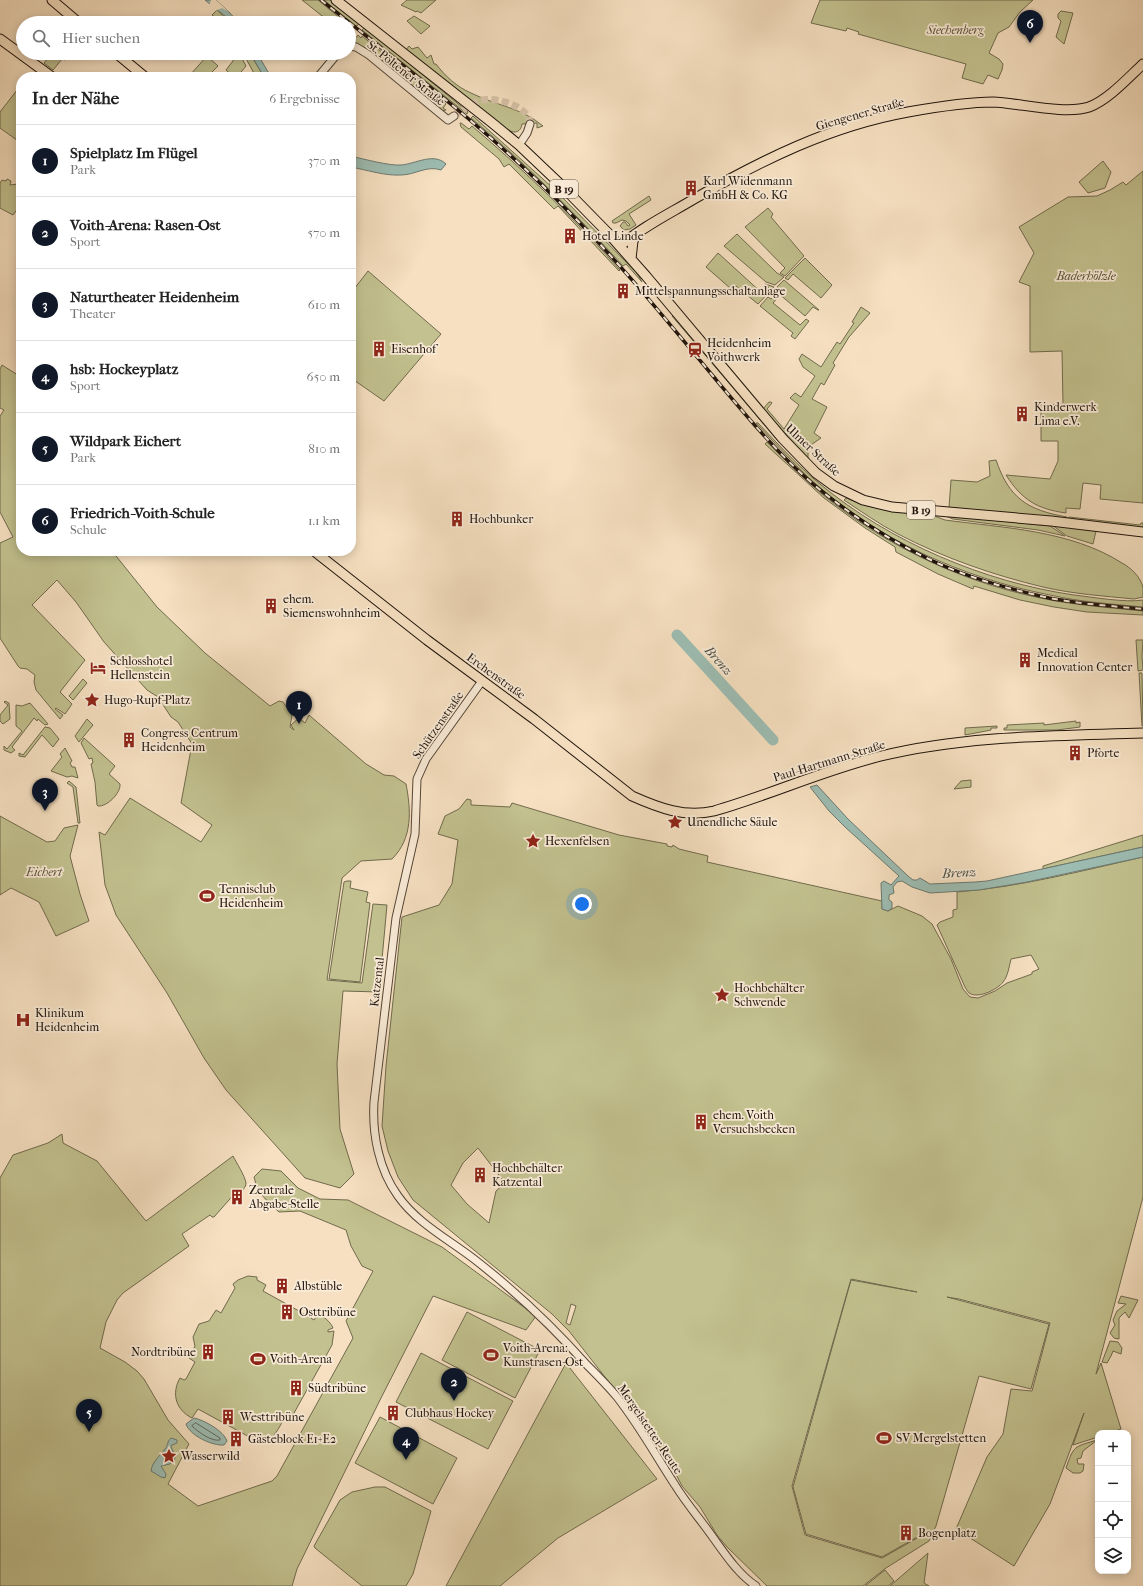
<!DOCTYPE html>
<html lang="de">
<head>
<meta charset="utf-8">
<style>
	:root { --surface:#fff; --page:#f2f2f2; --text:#222; --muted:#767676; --line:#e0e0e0; --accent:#111827 }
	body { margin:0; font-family:"IM FELL French Canon",serif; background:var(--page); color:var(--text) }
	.controls { position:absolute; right:12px; bottom:12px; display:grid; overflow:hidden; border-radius:8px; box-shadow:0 2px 10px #0003 }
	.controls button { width:36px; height:36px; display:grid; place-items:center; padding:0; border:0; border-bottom:1px solid var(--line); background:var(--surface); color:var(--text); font:20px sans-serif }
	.you { position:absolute; left:582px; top:904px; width:14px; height:14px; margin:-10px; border:3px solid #fff; border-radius:50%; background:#1a73e8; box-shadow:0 0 0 6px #1a73e833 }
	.badge { display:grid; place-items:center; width:26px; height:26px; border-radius:50%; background:var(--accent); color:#fff; font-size:13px; font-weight:700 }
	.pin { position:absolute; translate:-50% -33px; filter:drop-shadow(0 1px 2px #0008) }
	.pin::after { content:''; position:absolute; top:21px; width:14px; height:12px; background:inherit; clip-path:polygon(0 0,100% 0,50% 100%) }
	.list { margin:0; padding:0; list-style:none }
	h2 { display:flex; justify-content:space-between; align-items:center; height:52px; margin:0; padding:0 16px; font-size:17px }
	h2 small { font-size:13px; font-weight:400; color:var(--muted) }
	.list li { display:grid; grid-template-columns:26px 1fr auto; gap:12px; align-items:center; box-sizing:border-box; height:72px; padding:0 16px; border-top:1px solid var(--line) }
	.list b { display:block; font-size:15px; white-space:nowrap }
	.list p { margin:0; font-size:13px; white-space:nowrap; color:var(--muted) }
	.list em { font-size:13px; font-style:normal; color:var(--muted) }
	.icon { flex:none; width:22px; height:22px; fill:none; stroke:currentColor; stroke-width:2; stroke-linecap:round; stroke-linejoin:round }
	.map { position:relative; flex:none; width:1143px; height:1586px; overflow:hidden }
	.search { position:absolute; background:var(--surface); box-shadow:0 2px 10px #0003; left:16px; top:16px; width:340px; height:44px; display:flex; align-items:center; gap:10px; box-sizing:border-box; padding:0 14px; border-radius:22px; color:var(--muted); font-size:15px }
	.panel { position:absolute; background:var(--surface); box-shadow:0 2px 10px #0003; left:16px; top:72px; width:340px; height:484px; border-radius:16px }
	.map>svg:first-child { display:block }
	.green { fill:#c2c18f; stroke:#706a4d; fill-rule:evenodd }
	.water { fill:#9dbdb3; stroke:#6b7970 }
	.pier { fill:#f6e0c1 }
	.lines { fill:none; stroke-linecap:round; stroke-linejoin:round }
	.shore { stroke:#5e685f; stroke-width:1 }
	.river { stroke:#9dbdb3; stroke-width:11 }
	.minor-tunnel { stroke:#d6c1a6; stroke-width:7; stroke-dasharray:7 3.5; stroke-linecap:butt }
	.minor-casing { stroke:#554638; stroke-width:9 }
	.major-casing { stroke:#1f130b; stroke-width:11 }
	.minor { stroke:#f9ebd7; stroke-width:7 }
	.major { stroke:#f6e0c1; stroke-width:9 }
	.rail-casing { stroke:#1f130b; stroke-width:3.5 }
	.rail { stroke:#f9ebd7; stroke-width:2; stroke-dasharray:6; stroke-linecap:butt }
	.labels { text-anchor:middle; stroke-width:3.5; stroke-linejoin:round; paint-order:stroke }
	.shield { fill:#f9ebd7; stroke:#605448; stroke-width:1 }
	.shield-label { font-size:11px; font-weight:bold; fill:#1f130b }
	.park-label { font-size:12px; font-style:italic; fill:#585039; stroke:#f9ebd7 }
	.street-label { font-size:12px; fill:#1f130b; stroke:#f9ebd7 }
	.poi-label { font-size:12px; fill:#1f130b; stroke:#f9ebd7; text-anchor:start }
	.water-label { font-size:13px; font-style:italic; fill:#4b4e46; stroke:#f9ebd7 }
</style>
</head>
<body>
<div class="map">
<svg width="1143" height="1586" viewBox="0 0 1143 1586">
	<rect width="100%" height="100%" fill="#f6e0c1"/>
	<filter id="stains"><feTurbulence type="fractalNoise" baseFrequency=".005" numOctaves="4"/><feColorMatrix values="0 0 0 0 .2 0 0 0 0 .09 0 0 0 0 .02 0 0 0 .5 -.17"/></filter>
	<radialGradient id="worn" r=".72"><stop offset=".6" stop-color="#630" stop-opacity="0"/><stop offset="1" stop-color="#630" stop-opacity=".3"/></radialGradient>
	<path class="green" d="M302,0H318L346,23H331Z
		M324,0H330L359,23L357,26L354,25Z
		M407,0H436L421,13L417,11L416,12L401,5Z
		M820,0H1033L1020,12L1009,27L998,33L989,53L999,59L1003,64L1002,70L998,79L988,75L983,84L962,78L966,64L858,34L859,32L847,28L846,31L811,23Z
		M217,10L231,23H222L212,15Z
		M1061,11L1073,13L1064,44L1056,37L1061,21L1058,18V14Z
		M414,16L430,26L421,34L407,21Z
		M364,28L367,29L468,112L467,114L362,30Z
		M358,35L361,38L362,36L446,104L443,108L446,110L441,111L365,49L355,43V39Z
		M409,46L412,49L418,47L427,58L431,55L434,64H436C445,76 457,87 471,93C495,105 522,108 543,126L537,128V123L522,124C521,132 515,134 508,130L405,51Z
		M52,53H70L65,60L62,59L53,70L44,63Z
		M239,53L246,66L237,77H234L226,70Z
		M243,53H250L264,77H256Z
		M207,56L218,66L207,77H193L190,75Z
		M21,85V143L0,128V112Z
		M473,116L553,188L637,273L642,282L626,264L623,266C576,214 525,163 471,118Z
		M460,123H461L469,129L472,126C525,171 574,218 620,270L619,271L558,206L554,209L509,164L504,167L499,159L461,127Z
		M1103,161L1111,172L1105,188L1088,193L1079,182Z
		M1143,171V503L1100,499L1101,485L1083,483L1080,509L1066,508V513C1037,509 1022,500 1006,475L1050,479L1058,461V441H1041V405L1063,404L1062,351L1030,352V286L1019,282L1034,253L1019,227L1068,197L1097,196L1110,190L1123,182L1126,185Z
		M7,179L11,181L10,185L18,184L21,186V204L13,215L0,208V183L2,180L6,181Z
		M649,196L651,200L629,214L636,225L630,229L624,230L620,226L623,222H625L628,226L630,225L626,221L622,220L616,223H613L612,221Z
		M768,208L773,214L771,217L804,256L785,276L780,273L785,268L745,227Z
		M737,234L777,273L784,277L775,285L766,282L724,246Z
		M718,253L763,294L769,288L765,284L774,287L758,304L736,286L730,288L706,267Z
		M805,258L832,285L821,298L793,274L788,280L785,278Z
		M368,271L441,334L384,401L351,378V293Z
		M784,280L819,310H818L813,307L805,316L778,293L781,290L777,287Z
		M776,294L779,296L773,303L800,325L806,319L809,321L795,339L791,336L793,333L760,306L768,297L771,299Z
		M861,307L870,313L849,337L833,363L835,365L824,385L821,383L812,399L827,407L814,433L821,438L808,447V458L763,409L769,402H771L772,403L767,409L784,429L799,405L790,398L795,393L801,397L815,376L803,367L799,359L802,354L821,367L837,342L840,344L854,323L852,322Z
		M673,315L791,452L777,440L672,316Z
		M2,365L21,377V551H112L157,607L205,653L270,706L279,701L283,702L292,715L290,727L294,730L291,725L299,718L305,723L309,715L366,764L384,775L394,776L406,784C411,810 413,838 392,859L361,861L342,878L327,980L362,983L373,904L387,905L379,992L343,991L337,1064L340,1129L354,1174L340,1188L305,1178L226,1090L204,1058L167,993L116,915L105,885L99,832L105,835L130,798L201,842L212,825L181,803L192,744L178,722L171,717L158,697L147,690L104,642L76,602L57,580L32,605L85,660L60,692L72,704L65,714L56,708L55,709L63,715L60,719L36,690L34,682L35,675L27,669L20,668L18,666L0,638V543L13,537L0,512V416L4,410L0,408V369Z
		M756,423H758C778,444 798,466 820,484C890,542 984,582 1074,595C1092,597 1126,603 1143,600V607C1112,604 1080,602 1050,595C962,578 876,539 809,478C791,461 774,442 756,423Z
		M767,442C785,460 803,478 822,494C889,549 970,586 1056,601C1085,606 1114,608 1143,611V615L1087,612L1054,607L1020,600L974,586L973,589L938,574L896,552L895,547L865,528L824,498L765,444Z
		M996,460C1009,498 1027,510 1067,517V519L949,508L951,480L977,482L990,476L989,461Z
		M846,498L862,504L929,514L945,520C1004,528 1070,530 1122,563C1131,568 1141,577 1143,588C1143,591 1143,594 1143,597L1134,599C1104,596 1073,594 1043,587C993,575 944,558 898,534C879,524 862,512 844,500Z
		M943,515L1050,526L1065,536L1038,530L953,519Z
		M1069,517L1140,525L1141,523H1143V529L1068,519Z
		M1052,525L1096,531L1093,544L1067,536Z
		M1136,640H1143L1142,656L1143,670L1138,671Z
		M1139,673H1142L1143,726H1142Z
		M83,679L87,683L73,700L69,696Z
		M5,701L9,703L10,719L3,724L0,721V715L8,705L4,702Z
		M30,703L48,724L45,725L38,719L37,721L34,718L12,747L15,750L11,753L4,750V746L7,749L22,731L16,726V705L22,706Z
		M87,719L93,725L79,742L75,736Z
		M1076,721V723L1080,722V727L1057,730H1004V728H1007V725L1044,723V725Z
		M997,726V728H991V730L965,735V728Z
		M45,727L50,728L59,739L53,747L42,735L25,757L19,756V753L23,755Z
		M84,738L115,766L109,774L120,784C121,793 107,807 98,806L97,805L95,782L91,764L93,763L92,758L89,759L81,743Z
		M65,748L72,761L70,763L72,767H75L78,778L72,776L67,777L51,771L62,757L60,754Z
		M971,780V787L954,789L961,781Z
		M69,781L76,787L80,823H78L73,787L67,783Z
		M467,799L471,800V805L510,807L512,803L619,835L667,844V846L672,847L673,845L679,849L708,856L707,862L882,901V909L888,911L898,906L922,916L932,924L951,959L963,989L970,997L978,998L995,991L1007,983L1032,974V972L1039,969L1031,955L1011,959C1009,967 1008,976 1003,982C998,989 980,998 971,994C968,993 967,990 965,987L937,925L940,922L953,917V910L957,909V892C1020,887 1081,871 1143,857V1197L1096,1374L1101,1363L1121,1429L1110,1433H1098V1437L1073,1445L1084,1413L1050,1504L1014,1566L956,1529L987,1457L1003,1434L1011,1389L1032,1391L1050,1323L959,1299L947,1297L1049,1324L1031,1389L979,1376L936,1526L932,1534L926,1532L882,1557L806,1534L793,1487L851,1280L917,1292L851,1279L792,1486L805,1535L882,1558L926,1533L932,1535L929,1541L886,1568L863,1586H767L727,1547L717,1535L700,1507L682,1486L666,1455L569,1331L552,1314L413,1200L398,1177L388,1151L382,1126L386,1066L402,917L439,905L452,884L458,840L438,834L445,816L459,809ZM478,1148L505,1183L496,1191L489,1223L467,1204L451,1185L463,1163ZM571,1304L576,1306L570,1325L566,1323Z
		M0,816L47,842L55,841L64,828L78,825L70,856L80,894L89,921L56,936L39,902L11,888L0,895Z
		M1143,835V847L1043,869V866Z
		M347,881H351L350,888L368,892L366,902L370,903L360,982L329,979L344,882Z
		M62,1134L63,1143L97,1161L146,1221L233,1156C236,1162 245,1176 246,1183C246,1187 242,1191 239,1194L236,1192L214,1217H212L210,1215L182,1234L189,1246L123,1293L117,1300L106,1322L100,1348L125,1362L137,1371L144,1379L168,1420L189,1444L168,1484L198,1506L272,1481L277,1476L353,1338L346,1321L373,1271L362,1266L351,1246L346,1230L300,1211L279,1212C266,1200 258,1194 254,1177L262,1169L281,1171L298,1188L320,1199L348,1200L442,1247L536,1316L526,1330L433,1296L380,1400L297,1569L292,1586H0V1178L13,1155L48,1143Z
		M248,1276L257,1277V1280L266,1285L263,1291L308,1316L311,1312L313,1313L311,1318L314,1320L318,1314C324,1317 330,1321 333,1328L328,1330V1332L334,1331L332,1345L289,1422L284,1419C277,1431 271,1446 255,1440L198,1409L192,1418C176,1410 171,1394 180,1378L184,1380L186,1379L195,1362L189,1358L195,1346L193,1337L199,1324L209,1321L216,1310L221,1313L235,1288L233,1284L238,1280Z
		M1121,1296L1138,1300L1129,1318L1125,1312L1119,1318V1339L1114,1338L1110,1333L1115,1325L1113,1320L1117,1311L1126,1304L1118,1303Z
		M467,1312L540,1350L515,1398L442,1360Z
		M1110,1341L1118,1342L1122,1348L1121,1354L1113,1351L1111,1356L1107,1363L1102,1362Z
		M421,1353L513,1401L488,1449L396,1402Z
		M566,1363L657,1479L558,1538L500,1586H446Z
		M380,1417L457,1458L433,1504L355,1463Z
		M1097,1440L1083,1451L1081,1458L1077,1459L1078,1464H1084L1083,1471L1080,1473H1073L1066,1468C1074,1445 1074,1447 1097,1440Z
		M375,1487H385L431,1511L413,1574L406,1586H362L315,1548L314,1546L340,1500L352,1492Z
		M928,1553L924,1583L929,1586H890Z
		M885,1570L894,1581L888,1586H865Z"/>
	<path class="water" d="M205,0H216L229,12L239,23H231L226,17Z
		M250,53H257L271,77H264Z
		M351,156C363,159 390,166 401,165C415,164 434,152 446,164L441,170C427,165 415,175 401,175C385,176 367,170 351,167Z
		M817,785L848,819L908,876L913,880H917L920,878L930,884L975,882L987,881L1143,847V857L1027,882L979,890L930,893L912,887L902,881L897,882L893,887L894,893L889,895V900L892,902V908L888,911L882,909L881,883L884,881L891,885L899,876L845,827L829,811L810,787Z
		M194,1418C204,1420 224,1431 227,1441L224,1445C213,1446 190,1436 186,1424Z
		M171,1438L177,1440V1443L172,1445L171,1447L174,1453L175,1459L170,1464L161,1466L166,1474L165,1478L161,1477L151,1471C152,1462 160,1456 165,1449C168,1446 167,1441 171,1438Z"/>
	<path class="pier" d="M211,0H216L229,12L222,8L215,11L209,6Z"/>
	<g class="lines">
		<path class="shore" d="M196,1423L220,1438V1440C212,1442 198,1432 192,1426Z"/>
		<path class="river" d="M677,635L773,740"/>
		<path class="minor-tunnel" d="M454,116C462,111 471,103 481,100C496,97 530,106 530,124"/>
		<g class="minor-casing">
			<path id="minor" d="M349,46L356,47L369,55L448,120L454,116
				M318,77L338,53
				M519,145L527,133L530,124
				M482,681L426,759L417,779L415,834L396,918L374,1102C372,1134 379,1170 398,1196C417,1223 448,1239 474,1259C514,1290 553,1327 587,1365C597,1375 608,1386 617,1397C639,1425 656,1456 675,1485C686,1503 700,1519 712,1536C725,1554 738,1574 756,1586"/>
		</g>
		<g class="major-casing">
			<path id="major" d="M52,0L79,23
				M336,0L491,122L519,145L559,183L608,233L646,276L783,439L816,473L834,486L863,500L892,507L1051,521L1143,532
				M0,39L52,77
				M116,53L145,77
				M620,246C642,227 669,214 694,199C762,160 830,126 908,112C936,107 965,102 993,102C1019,103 1065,115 1089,107C1108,100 1128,78 1143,64
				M631,259L633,241L636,234
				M314,551L427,640L534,719L632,796C659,808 685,818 714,811C770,795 824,770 881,756C967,735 1055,736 1143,733"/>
		</g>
		<use href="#minor" class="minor"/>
		<use href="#major" class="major"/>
		<g class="rail-casing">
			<path id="rail" d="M321,0C406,68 494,134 570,213C621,264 666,320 713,376C744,413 776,452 813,484C849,514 890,541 933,561C969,578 1009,589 1049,598C1080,604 1112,606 1143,609"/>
		</g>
		<use href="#rail" class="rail"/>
	</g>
	<defs>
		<g id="building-bare" transform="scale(1.2)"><path d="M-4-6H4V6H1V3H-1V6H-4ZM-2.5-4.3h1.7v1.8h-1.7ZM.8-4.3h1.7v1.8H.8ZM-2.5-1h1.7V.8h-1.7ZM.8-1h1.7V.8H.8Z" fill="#8f2418" stroke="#f9ebd7" stroke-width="2.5" paint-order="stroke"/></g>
		<g id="station-bare" transform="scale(1.2)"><path d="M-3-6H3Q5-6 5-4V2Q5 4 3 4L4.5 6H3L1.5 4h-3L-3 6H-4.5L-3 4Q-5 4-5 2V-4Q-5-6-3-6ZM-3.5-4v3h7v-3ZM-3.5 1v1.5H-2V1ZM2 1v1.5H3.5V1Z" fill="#8f2418" stroke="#f9ebd7" stroke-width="2.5" paint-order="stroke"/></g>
		<g id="hotel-bare" transform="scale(1.2)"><path d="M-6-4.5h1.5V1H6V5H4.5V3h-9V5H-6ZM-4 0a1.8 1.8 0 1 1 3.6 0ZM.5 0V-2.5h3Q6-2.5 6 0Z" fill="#8f2418" stroke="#f9ebd7" stroke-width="2.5" paint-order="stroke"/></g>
		<g id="sight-bare" transform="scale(1.2)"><path d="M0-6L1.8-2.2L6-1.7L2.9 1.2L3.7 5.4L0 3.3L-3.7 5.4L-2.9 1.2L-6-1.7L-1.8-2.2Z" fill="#8f2418" stroke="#f9ebd7" stroke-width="2.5" paint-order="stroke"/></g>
		<g id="stadium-bare" transform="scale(1.2)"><path d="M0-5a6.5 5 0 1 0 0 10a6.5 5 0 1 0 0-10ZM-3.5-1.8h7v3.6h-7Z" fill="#8f2418" stroke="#f9ebd7" stroke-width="2.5" paint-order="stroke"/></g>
		<g id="hospital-bare" transform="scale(1.2)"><path d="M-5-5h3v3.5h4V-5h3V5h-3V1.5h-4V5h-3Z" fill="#8f2418" stroke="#f9ebd7" stroke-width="2.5" paint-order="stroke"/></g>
	</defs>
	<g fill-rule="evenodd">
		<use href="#building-bare" x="691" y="188"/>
		<use href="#building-bare" x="570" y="236"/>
		<use href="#building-bare" x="623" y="291"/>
		<use href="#building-bare" x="379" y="349"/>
		<use href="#station-bare" x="695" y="350"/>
		<use href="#building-bare" x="1022" y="414"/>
		<use href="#building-bare" x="457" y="519"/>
		<use href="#building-bare" x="271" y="606"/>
		<use href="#building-bare" x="1025" y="660"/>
		<use href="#hotel-bare" x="98" y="668"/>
		<use href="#sight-bare" x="92" y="700"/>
		<use href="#building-bare" x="129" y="740"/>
		<use href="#building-bare" x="1075" y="753"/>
		<use href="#sight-bare" x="675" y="822"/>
		<use href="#sight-bare" x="533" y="841"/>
		<use href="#stadium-bare" x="207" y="896"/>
		<use href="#sight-bare" x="722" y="995"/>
		<use href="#hospital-bare" x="23" y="1020"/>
		<use href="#building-bare" x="701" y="1122"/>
		<use href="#building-bare" x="480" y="1175"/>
		<use href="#building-bare" x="237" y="1197"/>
		<use href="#building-bare" x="282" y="1286"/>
		<use href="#building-bare" x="287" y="1312"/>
		<use href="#building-bare" x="208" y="1352"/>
		<use href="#stadium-bare" x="491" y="1355"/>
		<use href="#stadium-bare" x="258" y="1359"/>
		<use href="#building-bare" x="296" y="1388"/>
		<use href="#building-bare" x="393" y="1413"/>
		<use href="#building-bare" x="228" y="1417"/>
		<use href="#stadium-bare" x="884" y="1438"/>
		<use href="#building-bare" x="236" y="1439"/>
		<use href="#sight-bare" x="169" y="1456"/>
		<use href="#building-bare" x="906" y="1533"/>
	</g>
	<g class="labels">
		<g class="shield">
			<rect x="550" y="180" width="28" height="18" rx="3"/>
			<rect x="907" y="501" width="28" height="18" rx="3"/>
		</g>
		<g class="shield-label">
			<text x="564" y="193">B 19</text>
			<text x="921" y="514">B 19</text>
		</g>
		<g class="park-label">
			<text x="955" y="34">Siechenberg</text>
			<text x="1086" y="280">Baderhölzle</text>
			<text x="44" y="876">Eichert</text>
		</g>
		<g class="street-label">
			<text transform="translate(406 73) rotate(39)" y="4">St. Pöltener Straße</text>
			<text transform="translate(860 114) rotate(-16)" y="4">Giengener Straße</text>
			<text transform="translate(813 450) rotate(43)" y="4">Ulmer Straße</text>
			<text transform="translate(496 676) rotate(36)" y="4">Erchenstraße</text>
			<text transform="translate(438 725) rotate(-55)" y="4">Schützenstraße</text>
			<text transform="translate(829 761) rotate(-17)" y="4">Paul-Hartmann-Straße</text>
			<text transform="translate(377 982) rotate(-83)" y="4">Katzental</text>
			<text transform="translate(650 1429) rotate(56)" y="4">Mergelstetter Reute</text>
		</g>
		<g class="poi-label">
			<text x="703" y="185">Karl Widenmann<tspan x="703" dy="14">GmbH &amp; Co. KG</tspan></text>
			<text x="582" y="240">Hotel Linde</text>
			<text x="635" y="295">Mittelspannungsschaltanlage</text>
			<text x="707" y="347">Heidenheim<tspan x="707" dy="14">Voithwerk</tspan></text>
			<text x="391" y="353">Eisenhof</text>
			<text x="1034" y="411">Kinderwerk<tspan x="1034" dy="14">Lima e.V.</tspan></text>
			<text x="469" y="523">Hochbunker</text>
			<text x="283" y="603">ehem.<tspan x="283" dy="14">Siemenswohnheim</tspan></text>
			<text x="1037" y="657">Medical<tspan x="1037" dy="14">Innovation Center</tspan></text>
			<text x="110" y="665">Schlosshotel<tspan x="110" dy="14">Hellenstein</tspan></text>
			<text x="104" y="704">Hugo-Rupf-Platz</text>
			<text x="141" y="737">Congress Centrum<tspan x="141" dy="14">Heidenheim</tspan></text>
			<text x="1087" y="757">Pforte</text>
			<text x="687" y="826">Unendliche Säule</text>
			<text x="545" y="845">Hexenfelsen</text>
			<text x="219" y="893">Tennisclub<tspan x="219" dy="14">Heidenheim</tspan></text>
			<text x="734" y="992">Hochbehälter<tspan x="734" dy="14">Schwende</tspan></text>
			<text x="35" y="1017">Klinikum<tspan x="35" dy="14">Heidenheim</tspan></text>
			<text x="713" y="1119">ehem. Voith<tspan x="713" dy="14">Versuchsbecken</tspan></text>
			<text x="492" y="1172">Hochbehälter<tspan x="492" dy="14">Katzental</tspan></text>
			<text x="249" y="1194">Zentrale<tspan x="249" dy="14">Abgabe-Stelle</tspan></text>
			<text x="294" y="1290">Albstüble</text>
			<text x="299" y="1316">Osttribüne</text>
			<text x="503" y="1352">Voith-Arena:<tspan x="503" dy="14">Kunstrasen-Ost</tspan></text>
			<text x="196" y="1356" text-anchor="end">Nordtribüne</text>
			<text x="270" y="1363">Voith-Arena</text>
			<text x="308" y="1392">Südtribüne</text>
			<text x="405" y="1417">Clubhaus Hockey</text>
			<text x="240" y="1421">Westtribüne</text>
			<text x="896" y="1442">SV Mergelstetten</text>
			<text x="248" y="1443">Gästeblock E1+E2</text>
			<text x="181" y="1460">Wasserwild</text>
			<text x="918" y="1537">Bogenplatz</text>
		</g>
		<g class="water-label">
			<text transform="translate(719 660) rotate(48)" y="5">Brenz</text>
			<text transform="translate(959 872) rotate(-3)" y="5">Brenz</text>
		</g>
	</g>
	<rect width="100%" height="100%" filter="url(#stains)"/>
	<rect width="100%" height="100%" fill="url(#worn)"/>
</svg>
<div class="controls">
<button>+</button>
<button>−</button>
<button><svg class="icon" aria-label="locate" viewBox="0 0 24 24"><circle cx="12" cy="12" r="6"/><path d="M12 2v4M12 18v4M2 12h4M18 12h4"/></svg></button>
<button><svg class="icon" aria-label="layers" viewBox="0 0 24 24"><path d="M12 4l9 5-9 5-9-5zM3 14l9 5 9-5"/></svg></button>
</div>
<div class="you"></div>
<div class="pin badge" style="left:299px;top:724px">1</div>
<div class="pin badge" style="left:454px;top:1401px">2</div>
<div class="pin badge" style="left:45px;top:811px">3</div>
<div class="pin badge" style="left:406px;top:1460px">4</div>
<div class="pin badge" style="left:89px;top:1432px">5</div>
<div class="pin badge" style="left:1030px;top:43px">6</div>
<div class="search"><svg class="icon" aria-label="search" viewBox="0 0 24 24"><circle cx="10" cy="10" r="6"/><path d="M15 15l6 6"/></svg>Hier suchen</div>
<section class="panel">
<h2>In der Nähe<small>6 Ergebnisse</small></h2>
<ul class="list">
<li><span class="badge">1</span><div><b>Spielplatz Im Flügel</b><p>Park</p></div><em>370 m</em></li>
<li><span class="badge">2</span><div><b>Voith-Arena: Rasen-Ost</b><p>Sport</p></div><em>570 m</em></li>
<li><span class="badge">3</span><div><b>Naturtheater Heidenheim</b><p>Theater</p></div><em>610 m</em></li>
<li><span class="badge">4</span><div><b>hsb: Hockeyplatz</b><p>Sport</p></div><em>650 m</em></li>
<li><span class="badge">5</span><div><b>Wildpark Eichert</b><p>Park</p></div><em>810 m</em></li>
<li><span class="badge">6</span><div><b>Friedrich-Voith-Schule</b><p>Schule</p></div><em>1.1 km</em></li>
</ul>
</section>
</div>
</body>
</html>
